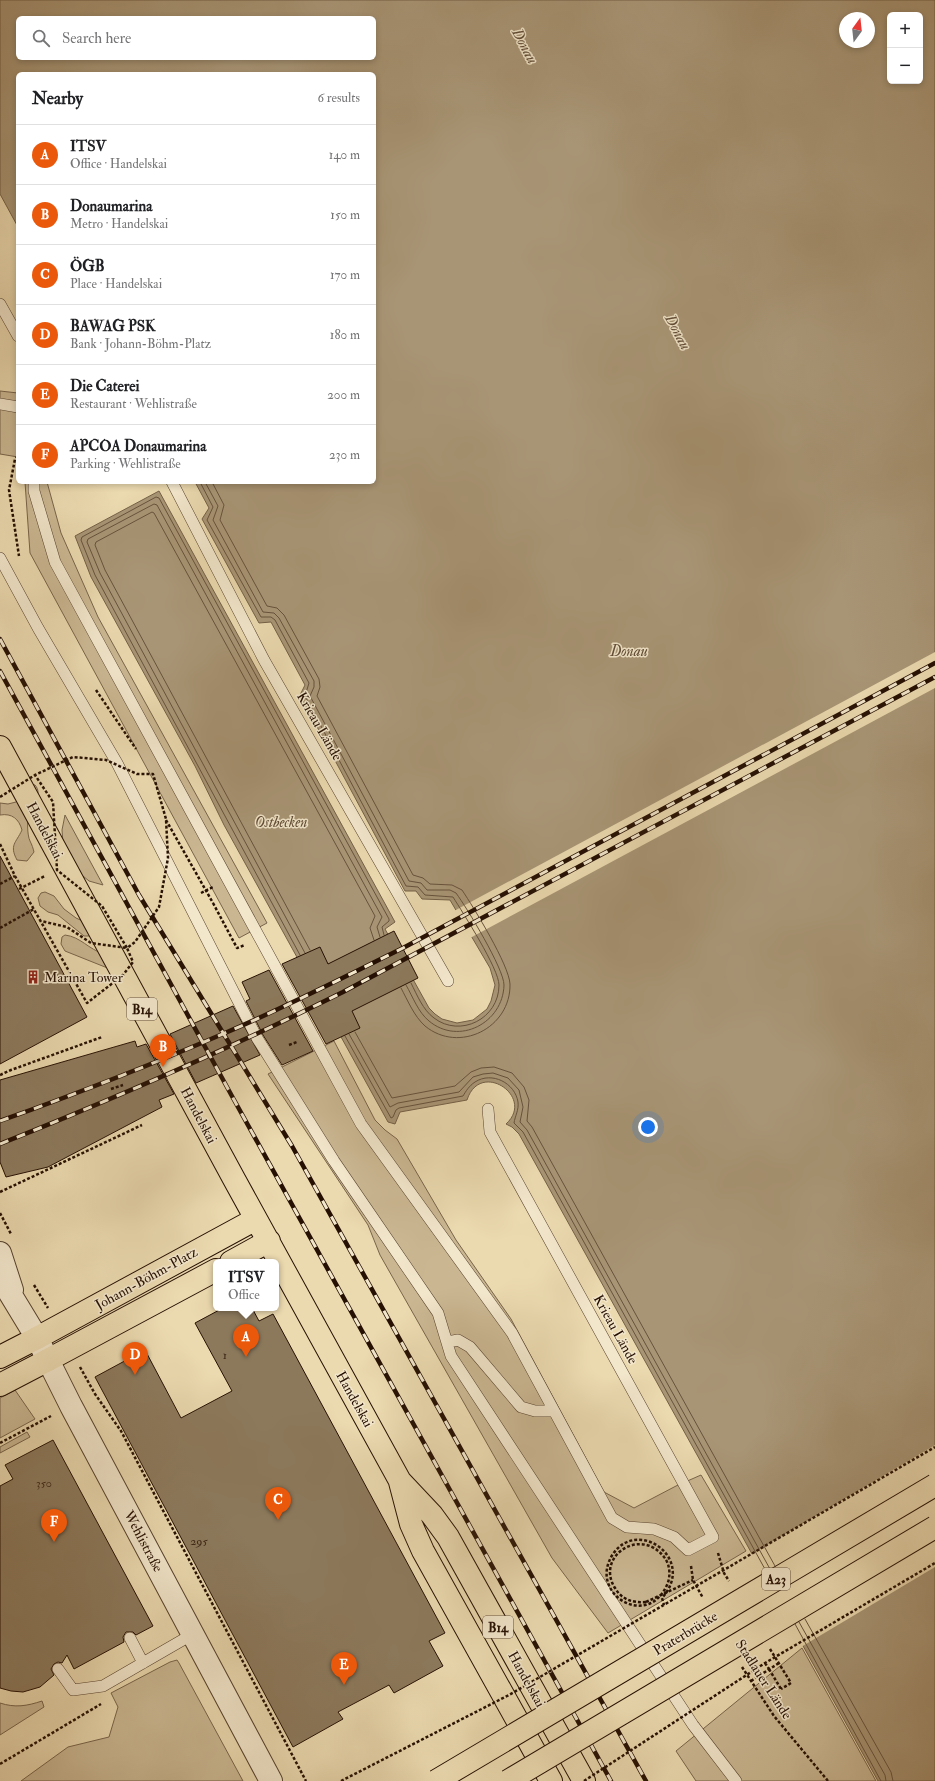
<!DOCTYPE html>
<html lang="en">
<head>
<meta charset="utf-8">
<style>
	:root { --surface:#fff; --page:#f2f2f2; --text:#202124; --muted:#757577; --line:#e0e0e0; --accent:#ea580c }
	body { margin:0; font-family:"IM FELL Double Pica",serif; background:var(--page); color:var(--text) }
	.controls { position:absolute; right:12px; top:12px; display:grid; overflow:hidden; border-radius:6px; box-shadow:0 2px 6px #0003 }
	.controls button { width:36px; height:36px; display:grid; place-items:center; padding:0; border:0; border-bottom:1px solid var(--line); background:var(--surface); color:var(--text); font:20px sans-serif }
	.compass { position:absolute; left:839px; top:12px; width:36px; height:36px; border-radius:50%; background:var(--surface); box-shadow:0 2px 6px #0003; rotate:15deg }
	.you { position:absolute; left:648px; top:1127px; width:14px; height:14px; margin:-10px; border:3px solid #fff; border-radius:50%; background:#1a73e8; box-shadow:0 0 0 6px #1a73e833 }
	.badge { display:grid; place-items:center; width:26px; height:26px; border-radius:50%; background:var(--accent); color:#fff; font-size:13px; font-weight:700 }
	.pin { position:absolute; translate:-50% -33px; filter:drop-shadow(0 1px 2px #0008) }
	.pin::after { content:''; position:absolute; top:21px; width:14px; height:12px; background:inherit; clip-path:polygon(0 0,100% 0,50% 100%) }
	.popup { position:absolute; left:213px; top:1259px; width:66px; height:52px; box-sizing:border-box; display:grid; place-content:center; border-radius:6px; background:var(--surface); filter:drop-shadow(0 1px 3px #0005); font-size:13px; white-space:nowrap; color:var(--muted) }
	.popup b { font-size:15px; color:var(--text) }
	.popup::after { content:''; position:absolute; left:50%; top:100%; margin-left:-8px; border:8px solid transparent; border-top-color:var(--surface) }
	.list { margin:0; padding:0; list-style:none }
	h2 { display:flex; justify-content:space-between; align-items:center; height:52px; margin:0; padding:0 16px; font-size:17px }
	h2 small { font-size:13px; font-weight:400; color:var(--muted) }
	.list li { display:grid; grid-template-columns:26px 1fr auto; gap:12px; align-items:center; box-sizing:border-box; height:60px; padding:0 16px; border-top:1px solid var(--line) }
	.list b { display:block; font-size:15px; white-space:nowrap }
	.list p { margin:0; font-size:13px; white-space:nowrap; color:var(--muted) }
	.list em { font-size:13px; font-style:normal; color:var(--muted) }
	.icon { flex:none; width:22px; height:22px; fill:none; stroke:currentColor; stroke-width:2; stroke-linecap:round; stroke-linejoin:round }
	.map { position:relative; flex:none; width:935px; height:1781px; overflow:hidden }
	.search { position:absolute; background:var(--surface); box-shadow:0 2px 6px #0003; left:16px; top:16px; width:360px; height:44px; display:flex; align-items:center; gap:10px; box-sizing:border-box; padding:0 14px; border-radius:6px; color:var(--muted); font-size:15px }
	.panel { position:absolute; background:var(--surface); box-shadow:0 2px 6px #0003; left:16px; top:72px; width:360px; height:412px; border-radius:6px }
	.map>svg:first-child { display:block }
	.green { fill:#cab792; stroke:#78644a }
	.water { fill:#a89575; stroke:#746047; fill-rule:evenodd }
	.pier { fill:#ebd9af }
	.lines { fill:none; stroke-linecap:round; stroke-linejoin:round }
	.shore { stroke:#67523c; stroke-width:1 }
	.building { fill:#8c795c; stroke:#261003 }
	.service-casing { stroke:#57422e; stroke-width:12 }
	.minor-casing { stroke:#57422e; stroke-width:24 }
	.tertiary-casing { stroke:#57422e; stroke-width:24 }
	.primary-casing { stroke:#261003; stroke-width:24 }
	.motorway-casing { stroke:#261003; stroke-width:24 }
	.path { stroke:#261003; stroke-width:2.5; stroke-dasharray:3 2; stroke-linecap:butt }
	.service { stroke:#f2e6cb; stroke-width:11 }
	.minor { stroke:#f2e6cb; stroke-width:22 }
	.tertiary { stroke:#f2e6cb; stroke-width:22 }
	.primary { stroke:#ebd9af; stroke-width:22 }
	.motorway { stroke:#ebd9af; stroke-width:22 }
	.rail-casing { stroke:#261003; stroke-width:4.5 }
	.rail { stroke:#f2e6cb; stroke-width:3; stroke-dasharray:9; stroke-linecap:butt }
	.motorway-bridge-casing { stroke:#261003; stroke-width:24; stroke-linecap:butt }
	.path-bridge { stroke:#261003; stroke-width:2.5; stroke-dasharray:3 2; stroke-linecap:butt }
	.motorway-bridge { stroke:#ebd9af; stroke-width:22 }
	.labels { text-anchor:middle; stroke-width:3; stroke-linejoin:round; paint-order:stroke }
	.number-label { font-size:12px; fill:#402a19 }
	.shield { fill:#f2e6cb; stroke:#63503f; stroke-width:1 }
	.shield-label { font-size:13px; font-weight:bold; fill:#261003 }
	.street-label { font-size:14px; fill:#261003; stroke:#f2e6cb }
	.poi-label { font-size:14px; fill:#261003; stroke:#f2e6cb; text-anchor:start }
	.water-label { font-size:15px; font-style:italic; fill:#604c36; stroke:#f2e6cb }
</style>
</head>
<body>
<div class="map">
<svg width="935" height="1781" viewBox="0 0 935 1781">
	<rect width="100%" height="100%" fill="#ebd9af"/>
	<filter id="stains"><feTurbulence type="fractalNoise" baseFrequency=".005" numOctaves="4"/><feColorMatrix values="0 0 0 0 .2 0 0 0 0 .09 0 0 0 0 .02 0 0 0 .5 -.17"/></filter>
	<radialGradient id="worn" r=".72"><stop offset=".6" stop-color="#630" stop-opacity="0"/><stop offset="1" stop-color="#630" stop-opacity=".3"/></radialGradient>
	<path class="green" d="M0,391L18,393V457L0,454Z
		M25,482H47L61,533L98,617L267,923L239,938L30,553Z
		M30,784L35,785C43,794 33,803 29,813C27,819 27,835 30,841C32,845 33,848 34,852L27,861L17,860C9,845 16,843 22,830C19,819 12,813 0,815V803L8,804L16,802Z
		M65,815L103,885L89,881L77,871L63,843L62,830Z
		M45,892L54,896L64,909L76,918L87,923L91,933L89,936H84L58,915L48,912L40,906L38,898L41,893Z
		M65,935C81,937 88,949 104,954L115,971L65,951L61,944L62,937Z
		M334,1041L375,1120L385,1130L397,1139L456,1240L511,1319L604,1492L634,1508L676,1486L701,1475L746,1551L608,1633L552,1558L380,1255L368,1225L268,1074Z
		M15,1390L35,1419L0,1438V1398Z
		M27,1432L30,1437L0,1453V1447Z
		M802,1648L876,1781H696L676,1751Z
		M177,1660L179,1663L243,1781H21L68,1747L109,1737L118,1707L111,1693L170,1662Z
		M42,1701L44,1707L0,1735V1703C15,1708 27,1706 42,1701Z"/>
	<path class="water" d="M0,0H935V1781H878L519,1134L512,1127L506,1124C536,1097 480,1059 467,1100L400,1112L395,1124L388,1122L224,825L195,766L91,577L75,536L159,491L395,922L385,929L429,1008L435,1014L442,1019L457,1023L473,1020L487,1009L491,1001L495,985L490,968L450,900L422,899L416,891H405L300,695L305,685L271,622L259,623L202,519L209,508L195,482H374V74H18V227L0,194ZM890,15H920V81H890ZM18,18H374V58H18ZM845,18H869V42H845Z"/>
	<path class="pier" d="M935,652V688L470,938L454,911Z
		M935,1445V1567L801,1647L750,1555Z"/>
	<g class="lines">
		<path class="shore" d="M200,482L213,507L207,520L261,617H271L275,620L309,683L305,696L406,886L418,887L425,895L453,897C463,913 499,969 499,985C499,1019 460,1038 434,1018C423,1010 417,995 411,983
			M205,482L218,506L213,520L263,612L274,613L279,618L314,681V687L310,696L409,881L421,883L427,890H450L456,893C467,908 504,969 504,985C503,1023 459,1046 429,1021C418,1012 413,997 406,985
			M212,482L224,505L220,520L267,606L277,608L284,615L319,679L320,687L317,696L413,875L423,878L430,884L452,885L462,890C474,908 509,965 510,984C511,1028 459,1054 425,1026C414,1016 408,1001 401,988
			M310,950L105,570L95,545L96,542L152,512L154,513L375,916L370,928L374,940
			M305,953L100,573L87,542L88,539L154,504L157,505L382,917L377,927L380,937
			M300,955L95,575L81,540L82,537L156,497L159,498L389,919V921L382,927L384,935
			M355,1032L392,1098L455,1086L471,1072L481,1068L494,1067L512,1073L524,1087L529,1100L527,1121L532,1127L775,1566
			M349,1034L390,1107L398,1103L459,1092L473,1077L483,1074L493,1073L508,1078L519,1090L523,1107L520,1122L527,1130L770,1569
			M345,1036L391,1118L393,1117L396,1110L399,1108L463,1096C466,1091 469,1086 475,1082C492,1071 515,1083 518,1102C519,1110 515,1116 514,1123L523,1132L766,1571
			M805,1619L891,1772L893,1781
			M799,1622L885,1775L886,1781
			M795,1624L881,1781"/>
	</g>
	<path class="building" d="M0,856L87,1017L0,1064Z
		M394,931L418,978L352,1011L360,1028L326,1044L282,964L320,947L328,964Z
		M269,970L313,1051L282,1065L263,1035L246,1001L250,999L242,982Z
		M233,1006L260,1055L196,1083L170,1034Z
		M135,1041L137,1047L146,1044L174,1094L159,1100L162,1107L48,1167L6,1177L0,1162V1080Z
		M223,1308H252L259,1321L273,1314L445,1633L429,1641L443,1666L394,1693L389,1685L338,1712L343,1719L293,1747L95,1377L145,1350L181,1418L232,1391L195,1323Z
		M53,1440L153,1626L136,1635L133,1632H126L123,1637L124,1642L74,1669L67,1655L62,1663L58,1662L54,1664L51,1669L54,1675L40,1687L23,1692L11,1691L0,1688V1486L13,1479L5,1465Z"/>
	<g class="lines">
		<g class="service-casing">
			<path id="service" d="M0,304L18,336
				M0,404L18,407
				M34,482V491L55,562L361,1124L512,1333L612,1518L627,1527L654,1529L674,1537L688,1550L713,1537L490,1132L488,1109
				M172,482L264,660L448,981
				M0,558L38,628L117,763L257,1038L334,1161L438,1313L451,1356L693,1725L736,1781
				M448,1342L458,1340L470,1347L521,1407L535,1411H553
				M130,1638L143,1663
				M58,1669L73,1690L103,1686L193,1634"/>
		</g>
		<g class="minor-casing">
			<path id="minor" d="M0,1253L12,1290
				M0,1277L37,1338"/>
		</g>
		<g class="tertiary-casing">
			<path id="tertiary" d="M37,1338L71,1406L271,1781"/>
		</g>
		<g class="primary-casing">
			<path id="primary" d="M0,747L234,1179L400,1481L432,1515L448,1537L584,1781
				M231,1262L269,1241
				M37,1338L256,1219
				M48,1360L216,1270
				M400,1482L411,1524L423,1551L551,1781"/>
		</g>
		<g class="motorway-casing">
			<path id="motorway" d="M0,1357L37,1338
				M0,1385L48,1360"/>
		</g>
		<path class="path" d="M18,456L15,459L9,490L19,556
			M96,690L136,749
			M0,884L15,876
			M19,889L45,876
			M201,893L213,887
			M213,903L237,948L245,945
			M0,928L34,909
			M289,1045L297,1042
			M0,1075L11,1070L102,1037
			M111,1089L123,1085
			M0,1192L142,1125
			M0,1213L11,1234
			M34,1285L48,1308
			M80,1367L95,1394L121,1431L306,1781
			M0,1443L51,1416
			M718,1553L724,1573L729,1581
			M691,1566L693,1580L703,1598
			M646,1602L693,1580
			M770,1649L791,1683L781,1689
			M742,1667L774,1716L828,1781
			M769,1669L781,1689
			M751,1681L779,1663
			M0,1764L101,1704"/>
		<use href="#service" class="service"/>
		<use href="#minor" class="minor"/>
		<use href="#tertiary" class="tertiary"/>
		<use href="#primary" class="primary"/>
		<use href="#motorway" class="motorway"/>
		<g class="rail-casing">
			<path id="rail" d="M0,639L139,895L292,1146L646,1781
				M0,671L233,1098L611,1781
				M0,1121C76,1094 151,1065 225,1033C286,1007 344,977 403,948L935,663
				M0,1144C116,1098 231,1048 343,992L935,677"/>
		</g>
		<use href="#rail" class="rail"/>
		<g class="motorway-bridge-casing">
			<path id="motorway-bridge" d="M436,1781L935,1485
				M508,1781L935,1527"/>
		</g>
		<path class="path-bridge" d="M0,797L35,775L73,757L106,760L137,774H153L166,819L168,858L159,907L135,942L127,948L102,906L57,870L53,802L35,775
			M166,820L213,903
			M0,844L15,876L87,1003L123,975L133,962L127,948L91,943L67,927L41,921
			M646,1602C633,1603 622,1600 615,1588C595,1557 640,1526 664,1557C670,1564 671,1576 667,1585C647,1630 587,1593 613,1554C638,1517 697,1559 662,1598L664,1605
			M765,1663L769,1669
			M341,1781L509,1695L935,1447
			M584,1781L765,1663L935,1563"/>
		<use href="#motorway-bridge" class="motorway-bridge"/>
	</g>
	<defs>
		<g id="building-bare" transform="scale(1.08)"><path d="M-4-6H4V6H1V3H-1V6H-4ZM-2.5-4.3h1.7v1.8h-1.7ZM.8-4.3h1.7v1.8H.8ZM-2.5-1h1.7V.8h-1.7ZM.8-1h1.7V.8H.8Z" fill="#8f2418" stroke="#f2e6cb" stroke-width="2.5" paint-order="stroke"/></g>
	</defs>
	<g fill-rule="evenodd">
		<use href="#building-bare" x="33" y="977"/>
	</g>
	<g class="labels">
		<g class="number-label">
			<text x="225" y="1359">1</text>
			<text x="44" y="1487">350</text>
			<text x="199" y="1545">295</text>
		</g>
		<g class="shield">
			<rect x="127" y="998" width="30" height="22" rx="3"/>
			<rect x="762" y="1568" width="28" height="22" rx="3"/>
			<rect x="483" y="1616" width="30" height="22" rx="3"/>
		</g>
		<g class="shield-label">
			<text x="142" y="1014">B14</text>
			<text x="776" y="1584">A23</text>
			<text x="498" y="1632">B14</text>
		</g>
		<g class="street-label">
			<text transform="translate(320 726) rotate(60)" y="5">Krieau Lände</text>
			<text transform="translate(45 830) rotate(62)" y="5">Handelskai</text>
			<text transform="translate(199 1115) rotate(62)" y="5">Handelskai</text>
			<text transform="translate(146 1278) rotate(-29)" y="5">Johann-Böhm-Platz</text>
			<text transform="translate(616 1329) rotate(61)" y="5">Krieau Lände</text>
			<text transform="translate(355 1399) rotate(61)" y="5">Handelskai</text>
			<text transform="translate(144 1541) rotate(62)" y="5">Wehlistraße</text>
			<text transform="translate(685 1633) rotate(-31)" y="5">Praterbrücke</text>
			<text transform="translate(527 1679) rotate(61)" y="5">Handelskai</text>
			<text transform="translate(764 1679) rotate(57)" y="5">Stadlauer Lände</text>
		</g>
		<g class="poi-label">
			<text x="44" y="982">Marina Tower</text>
		</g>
		<g class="water-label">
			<text transform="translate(525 46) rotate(62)" y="5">Donau</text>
			<text transform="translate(678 332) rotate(62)" y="5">Donau</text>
			<text x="629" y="656">Donau</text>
			<text x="281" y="827">Ostbecken</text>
		</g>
	</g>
	<rect width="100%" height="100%" filter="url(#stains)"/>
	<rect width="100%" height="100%" fill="url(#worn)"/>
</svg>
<div class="controls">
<button>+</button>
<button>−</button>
</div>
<svg class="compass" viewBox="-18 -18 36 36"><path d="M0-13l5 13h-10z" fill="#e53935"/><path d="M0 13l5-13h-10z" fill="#757577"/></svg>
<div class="you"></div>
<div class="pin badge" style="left:246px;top:1357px">A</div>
<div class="popup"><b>ITSV</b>Office</div>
<div class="pin badge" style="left:163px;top:1067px">B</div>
<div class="pin badge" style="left:278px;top:1520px">C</div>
<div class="pin badge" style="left:135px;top:1375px">D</div>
<div class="pin badge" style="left:344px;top:1685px">E</div>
<div class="pin badge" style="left:54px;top:1542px">F</div>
<div class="search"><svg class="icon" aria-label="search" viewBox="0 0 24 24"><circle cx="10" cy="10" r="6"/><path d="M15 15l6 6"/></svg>Search here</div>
<section class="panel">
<h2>Nearby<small>6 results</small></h2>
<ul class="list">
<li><span class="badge">A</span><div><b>ITSV</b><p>Office · Handelskai</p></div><em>140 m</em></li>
<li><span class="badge">B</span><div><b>Donaumarina</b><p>Metro · Handelskai</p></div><em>150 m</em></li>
<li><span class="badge">C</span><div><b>ÖGB</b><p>Place · Handelskai</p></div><em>170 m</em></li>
<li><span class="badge">D</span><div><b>BAWAG PSK</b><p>Bank · Johann-Böhm-Platz</p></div><em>180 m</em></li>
<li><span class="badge">E</span><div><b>Die Caterei</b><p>Restaurant · Wehlistraße</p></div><em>200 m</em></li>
<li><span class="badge">F</span><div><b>APCOA Donaumarina</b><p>Parking · Wehlistraße</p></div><em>230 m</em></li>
</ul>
</section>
</div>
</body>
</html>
